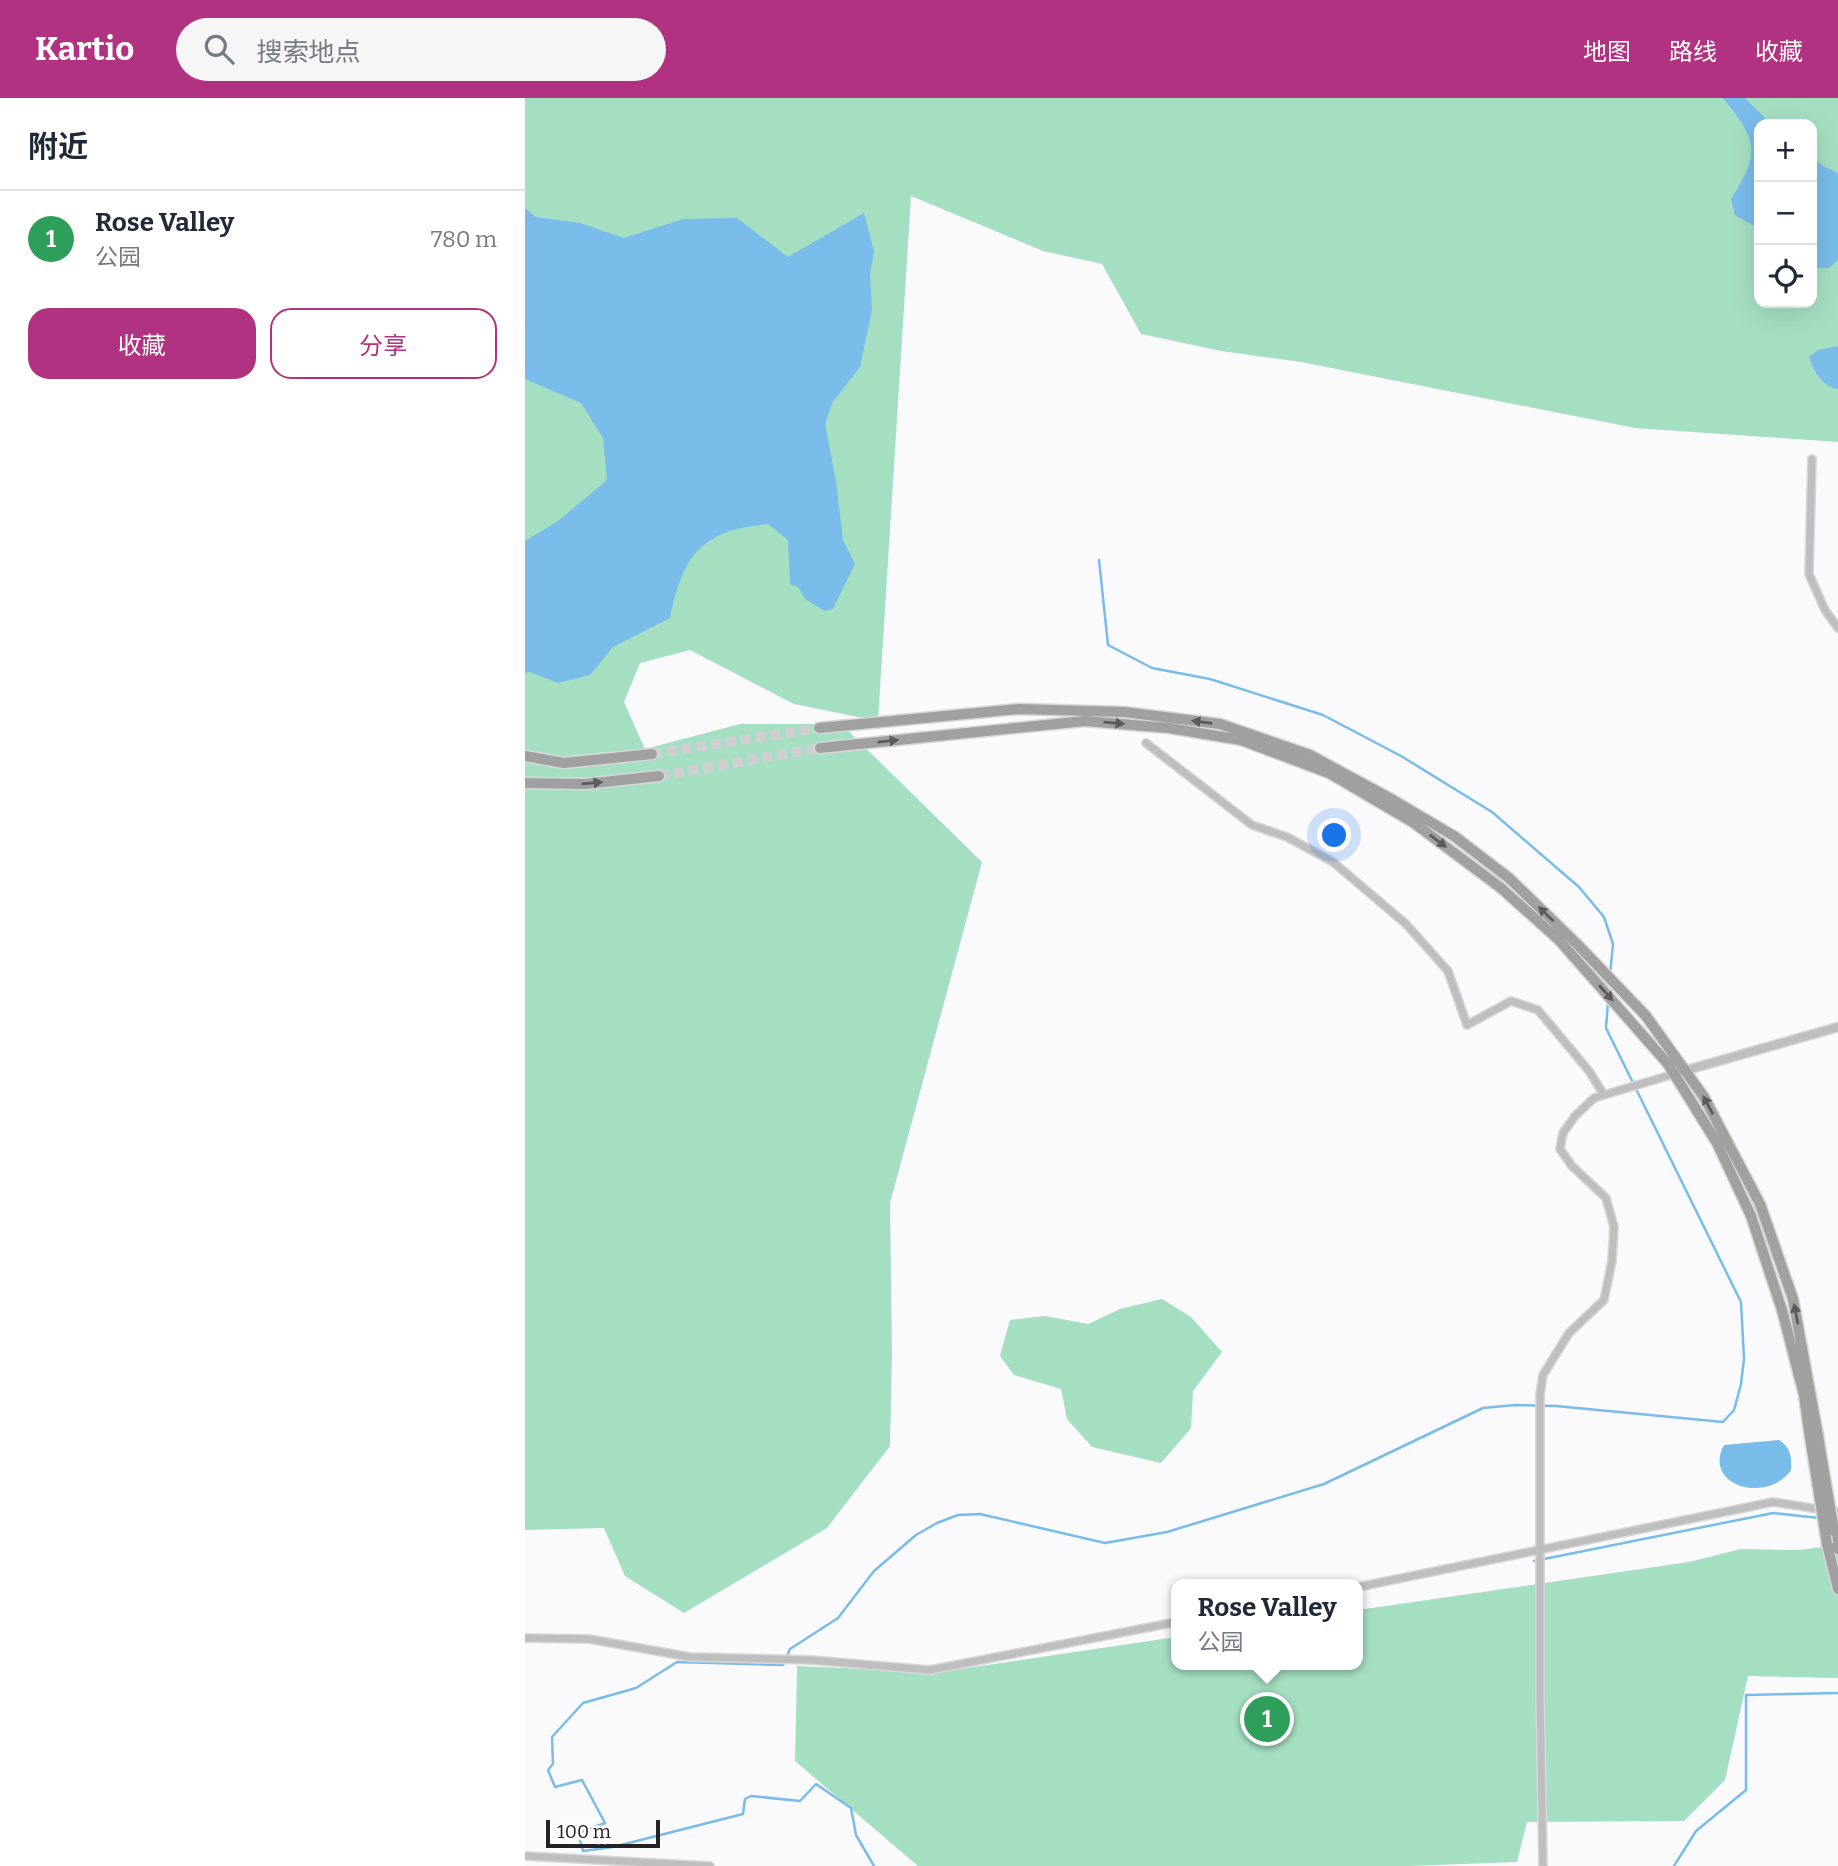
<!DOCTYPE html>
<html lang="zh">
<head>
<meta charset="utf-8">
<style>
	:root { --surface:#fff; --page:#f6f6f7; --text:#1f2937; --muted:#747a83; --line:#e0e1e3; --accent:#b13280 }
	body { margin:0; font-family:Bitter,"Noto Sans SC",serif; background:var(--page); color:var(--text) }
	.controls { position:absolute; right:21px; top:21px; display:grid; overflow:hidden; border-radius:14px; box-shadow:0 7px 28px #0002 }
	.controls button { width:63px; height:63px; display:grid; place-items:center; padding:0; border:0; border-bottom:2px solid var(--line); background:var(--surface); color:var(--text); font:35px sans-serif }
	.scale { position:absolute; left:21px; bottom:18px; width:114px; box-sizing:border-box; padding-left:7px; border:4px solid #222223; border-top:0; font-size:19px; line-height:24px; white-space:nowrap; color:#222223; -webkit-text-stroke:5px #fff; paint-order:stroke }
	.you { position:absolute; left:810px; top:738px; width:24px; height:24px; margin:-18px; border:5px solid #fff; border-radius:50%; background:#1a73e8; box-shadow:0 0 0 10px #1a73e833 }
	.badge { display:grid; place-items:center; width:46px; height:46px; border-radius:50%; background:var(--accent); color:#fff; font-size:23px; font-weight:700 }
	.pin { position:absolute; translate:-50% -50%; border:4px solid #fff; box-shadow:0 2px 7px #0006 }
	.popup { position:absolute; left:646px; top:1481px; width:192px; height:91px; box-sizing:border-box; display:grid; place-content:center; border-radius:14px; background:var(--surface); filter:drop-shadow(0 2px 5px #0005); font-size:23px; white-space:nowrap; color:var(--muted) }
	.popup b { font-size:26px; color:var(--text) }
	.popup::after { content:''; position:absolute; left:50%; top:100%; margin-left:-14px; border:14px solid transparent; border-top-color:var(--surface) }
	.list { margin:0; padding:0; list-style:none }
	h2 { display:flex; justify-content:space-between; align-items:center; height:91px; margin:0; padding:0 28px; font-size:30px }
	h2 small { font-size:23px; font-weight:400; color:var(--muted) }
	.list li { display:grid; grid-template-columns:46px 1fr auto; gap:21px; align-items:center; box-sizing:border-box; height:98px; padding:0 28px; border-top:2px solid var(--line) }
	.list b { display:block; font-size:26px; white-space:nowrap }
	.list p { margin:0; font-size:23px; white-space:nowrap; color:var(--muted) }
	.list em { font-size:23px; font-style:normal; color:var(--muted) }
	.actions { display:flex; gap:14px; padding:21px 28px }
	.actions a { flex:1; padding:16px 0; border:2px solid var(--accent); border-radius:21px; text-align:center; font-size:24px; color:var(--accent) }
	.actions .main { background:var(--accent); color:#fff }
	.icon { flex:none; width:38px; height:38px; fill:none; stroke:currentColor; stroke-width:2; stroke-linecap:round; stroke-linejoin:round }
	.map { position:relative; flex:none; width:1313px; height:1768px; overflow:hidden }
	header { display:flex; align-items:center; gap:42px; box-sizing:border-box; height:98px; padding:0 35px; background:var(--accent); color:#fff }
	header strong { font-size:33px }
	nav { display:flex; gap:38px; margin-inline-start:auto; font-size:24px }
	.search { width:490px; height:63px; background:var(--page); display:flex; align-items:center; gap:18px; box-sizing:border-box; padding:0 24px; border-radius:38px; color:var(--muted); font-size:26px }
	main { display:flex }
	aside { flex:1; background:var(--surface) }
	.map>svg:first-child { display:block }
	.green { fill:#a5dfc1; fill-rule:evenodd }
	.water { fill:#79bcea }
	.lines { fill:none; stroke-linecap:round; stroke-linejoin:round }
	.stream { stroke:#79bcea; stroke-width:2.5 }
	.secondary-tunnel { stroke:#cfcfd1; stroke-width:10; stroke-dasharray:10 5; stroke-linecap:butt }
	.minor-casing { stroke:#d7d7d9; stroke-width:10 }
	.tertiary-casing { stroke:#d7d7d9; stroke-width:11 }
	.secondary-casing { stroke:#d7d7d9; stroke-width:13 }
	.minor { stroke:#bfbebe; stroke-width:7 }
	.tertiary { stroke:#bfbebe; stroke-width:8 }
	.secondary { stroke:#a1a0a0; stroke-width:10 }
	.secondary-bridge-casing { stroke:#d7d7d9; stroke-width:13; stroke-linecap:butt }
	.secondary-bridge { stroke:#a1a0a0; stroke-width:10 }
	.oneway { fill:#5b5b5b }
</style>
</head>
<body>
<header>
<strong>Kartio</strong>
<div class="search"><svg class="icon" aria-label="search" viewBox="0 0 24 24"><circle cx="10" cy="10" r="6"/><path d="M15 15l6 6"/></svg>搜索地点</div>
<nav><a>地图</a><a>路线</a><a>收藏</a></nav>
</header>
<main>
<aside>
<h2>附近<small></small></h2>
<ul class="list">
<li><span class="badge" style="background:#2e9e5b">1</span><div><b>Rose Valley</b><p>公园</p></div><em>780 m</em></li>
</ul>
<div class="actions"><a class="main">收藏</a><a>分享</a></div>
</aside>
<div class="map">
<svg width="1313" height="1768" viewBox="0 0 1313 1768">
	<rect width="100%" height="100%" fill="#fafafc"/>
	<path class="green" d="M0,0H1313V344L1110,330L776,264L696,253L616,236L577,166L518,153L386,98L353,623L269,606L165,552L115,565L99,604L120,651L215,626H316L457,764L365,1105L367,1257L365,1348L302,1430L159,1515L100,1478L79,1430L0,1432ZM1234,26H1287V205H1234Z
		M637,1201L666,1219L697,1254L668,1293L666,1330L636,1365L567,1349L542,1321L536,1291L489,1277L475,1258L485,1222L520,1218L563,1226L595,1211Z
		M1313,1447V1580L1223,1578L1200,1682L1159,1723L1002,1724L992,1764L884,1768H393L270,1663L272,1568L415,1574L651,1539V1567H833V1512L1164,1464L1216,1451L1275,1452Z"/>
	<path class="water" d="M1198,0H1220L1246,26H1234V131L1210,117L1206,101C1236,55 1232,42 1198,0Z
		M1287,59L1298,68L1313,75V162L1304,170H1287Z
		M0,110L11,119L55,125L99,140L158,121L212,120L263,159L339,115L349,153L345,177L347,212L335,269L307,305L300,326L311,383L318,442L330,466L308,511L300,513L280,501L273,489L265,486L263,442L243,426C176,432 158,457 145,520L88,549L65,577L33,585L5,574L0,575V443L33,423L82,382L78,340L56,305L0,281Z
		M1313,248V291C1297,289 1289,273 1284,259L1293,252Z
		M1254,1342C1266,1349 1267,1361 1266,1372C1242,1407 1177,1387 1199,1347Z"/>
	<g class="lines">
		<path class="stream" d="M574,462L583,547L627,570L685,581L798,617L876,658L967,714L1054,789L1079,819L1088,846L1085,877
			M1009,1463L1248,1415L1294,1420
			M349,1768L331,1737L326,1710L291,1686L275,1703L226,1698L220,1701L218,1716L88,1749L58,1753L53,1735L80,1725L57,1682L30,1689L23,1672L28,1666L27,1639L58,1605L111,1590L152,1564L258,1567L265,1551L313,1520L349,1473L391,1437L412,1425L433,1417L455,1416L580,1445L642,1434L799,1386L958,1310L990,1307L1031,1308L1198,1324L1209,1312L1216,1286L1219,1261L1216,1204L1081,930L1083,905
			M1149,1768L1171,1733L1221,1692V1597L1313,1595"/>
		<path class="secondary-tunnel" d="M127,656L294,630
			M134,678L295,650"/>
		<g class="minor-casing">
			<path id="minor" d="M1287,361L1284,476L1300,512L1313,530
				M621,645L727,727L762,739L808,764L881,826L923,873L942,927L986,903L1013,912L1064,973L1079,997
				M833,1489L1248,1404L1313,1414
				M0,1540L64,1541L165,1559L286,1562L405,1572L651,1524
				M0,1758L185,1768
				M1018,1768L1015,1594V1297L1018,1277L1044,1235L1079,1202L1087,1163L1089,1129L1081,1100L1047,1068L1035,1051L1038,1035L1050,1018L1069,1000L1149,976"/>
		</g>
		<g class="tertiary-casing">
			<path id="tertiary" d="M1155,974L1313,929"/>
		</g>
		<g class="secondary-casing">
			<path id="secondary" d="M294,630L494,611L599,614L695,626L785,657L868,702L929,738L984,780L1053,847L1121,918L1179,999L1235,1106L1268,1201L1292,1332
				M295,650L560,623L644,630L716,642L804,675L889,725L976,790L1034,842L1143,966L1192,1045L1226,1118L1257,1212L1279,1297L1284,1333
				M0,658L39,665L127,656
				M0,685L60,686L134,678
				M1309,1433L1313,1451
				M1302,1446L1313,1491"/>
		</g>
		<use href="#minor" class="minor"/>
		<use href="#tertiary" class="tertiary"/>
		<use href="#secondary" class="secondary"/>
		<g class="secondary-bridge-casing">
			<path id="secondary-bridge" d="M1292,1332L1309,1433
				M1284,1333L1302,1446"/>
		</g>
		<use href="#secondary-bridge" class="secondary-bridge"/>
	</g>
	<defs><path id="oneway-solid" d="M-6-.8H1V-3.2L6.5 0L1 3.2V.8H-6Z" transform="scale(1.75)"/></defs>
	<g class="oneway">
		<use href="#oneway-solid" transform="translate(677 624) rotate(-173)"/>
		<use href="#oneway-solid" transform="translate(589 625) rotate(5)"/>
		<use href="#oneway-solid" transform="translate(363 643) rotate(-6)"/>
		<use href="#oneway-solid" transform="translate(67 685) rotate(-5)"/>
		<use href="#oneway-solid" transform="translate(913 743) rotate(37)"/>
		<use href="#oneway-solid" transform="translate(1021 816) rotate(-136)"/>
		<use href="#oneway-solid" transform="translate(1081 895) rotate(48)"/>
		<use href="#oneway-solid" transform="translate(1183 1007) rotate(-118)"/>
		<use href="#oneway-solid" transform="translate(1271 1216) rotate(-101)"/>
	</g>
</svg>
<div class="controls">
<button>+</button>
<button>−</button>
<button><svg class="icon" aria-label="locate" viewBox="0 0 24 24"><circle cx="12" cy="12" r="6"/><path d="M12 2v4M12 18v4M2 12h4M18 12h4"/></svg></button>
</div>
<div class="scale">100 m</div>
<div class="you"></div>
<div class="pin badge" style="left:742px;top:1621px;background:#2e9e5b">1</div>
<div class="popup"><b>Rose Valley</b>公园</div>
</div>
</main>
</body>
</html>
